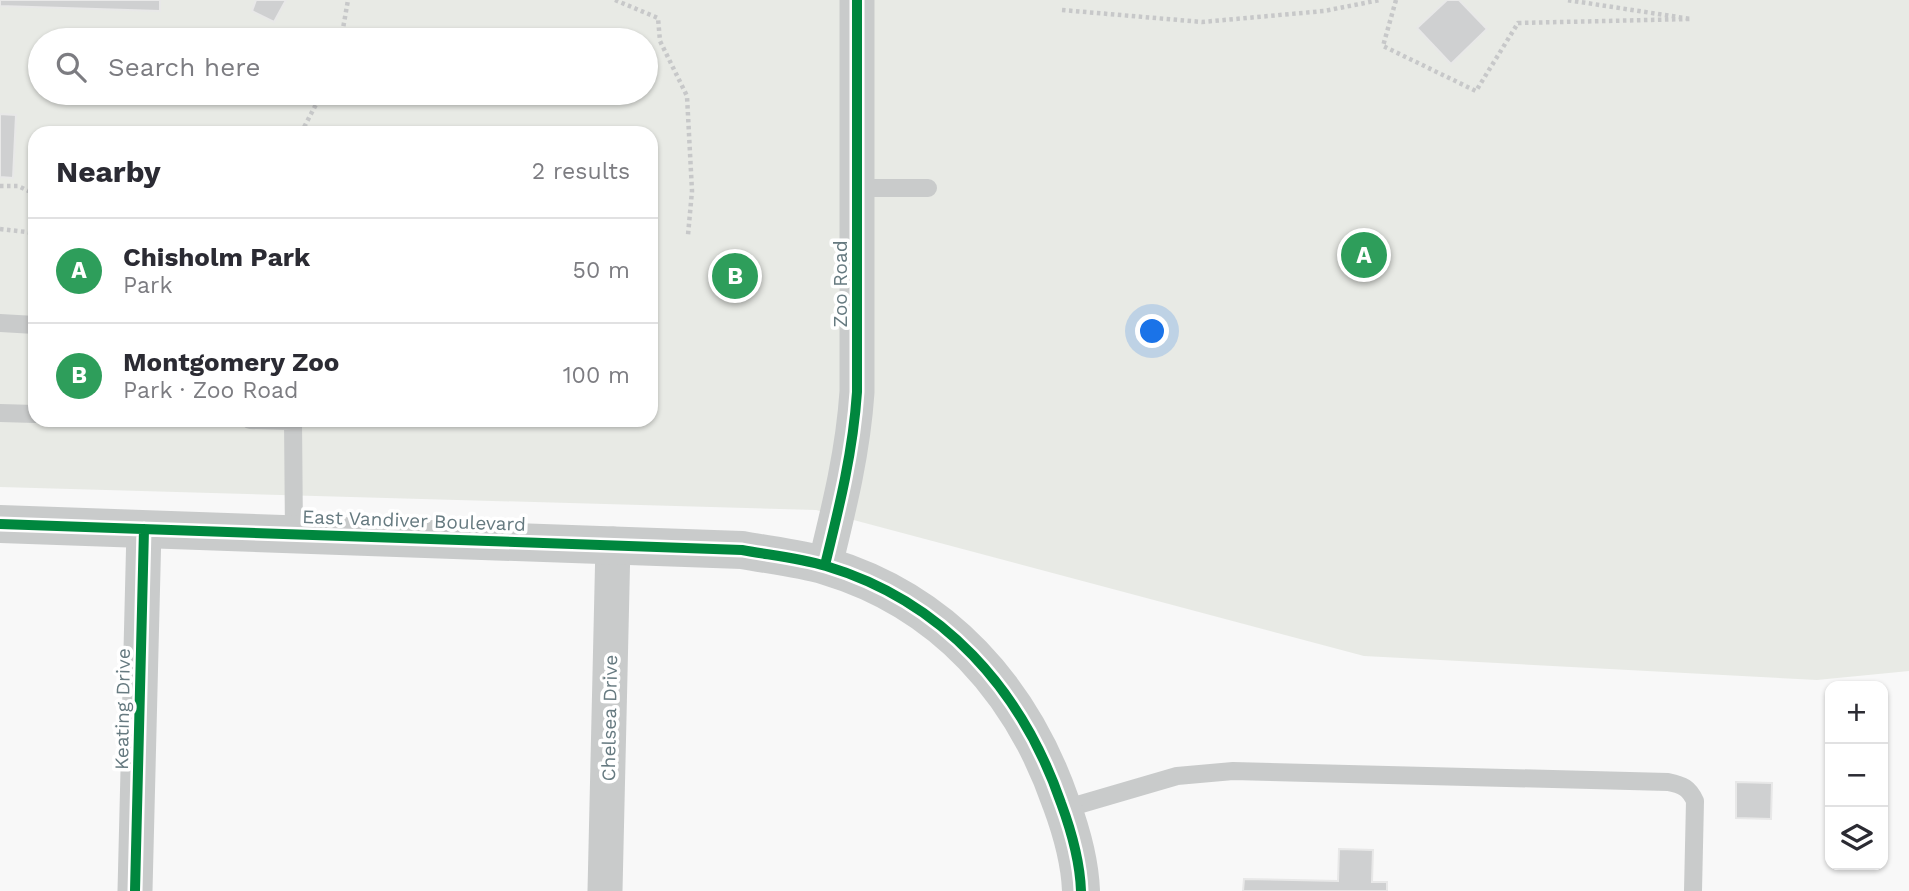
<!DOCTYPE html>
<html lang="en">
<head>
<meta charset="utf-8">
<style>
	:root { --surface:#fff; --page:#f7f7f7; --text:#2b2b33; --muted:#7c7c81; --line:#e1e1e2; --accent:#5c6269 }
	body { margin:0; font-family:"Work Sans",sans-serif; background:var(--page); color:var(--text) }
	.controls { position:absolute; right:21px; bottom:21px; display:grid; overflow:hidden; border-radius:14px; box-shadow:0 2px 5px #0004 }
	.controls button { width:63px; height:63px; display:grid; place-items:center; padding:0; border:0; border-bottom:2px solid var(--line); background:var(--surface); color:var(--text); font:35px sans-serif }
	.you { position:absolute; left:1153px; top:332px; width:24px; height:24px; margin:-18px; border:5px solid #fff; border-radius:50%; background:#1a73e8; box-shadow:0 0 0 10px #1a73e833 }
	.badge { display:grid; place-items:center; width:46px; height:46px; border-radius:50%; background:var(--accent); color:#fff; font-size:23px; font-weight:700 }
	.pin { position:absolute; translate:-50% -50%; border:4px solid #fff; box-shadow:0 2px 7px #0006 }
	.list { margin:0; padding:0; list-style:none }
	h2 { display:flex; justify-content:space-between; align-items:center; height:91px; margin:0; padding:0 28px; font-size:30px }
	h2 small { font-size:23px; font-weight:400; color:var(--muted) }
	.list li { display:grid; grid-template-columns:46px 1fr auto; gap:21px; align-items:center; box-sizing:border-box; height:105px; padding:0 28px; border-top:2px solid var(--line) }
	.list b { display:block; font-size:26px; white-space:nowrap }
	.list p { margin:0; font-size:23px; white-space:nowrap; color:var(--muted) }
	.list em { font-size:23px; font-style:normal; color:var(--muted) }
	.icon { flex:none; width:38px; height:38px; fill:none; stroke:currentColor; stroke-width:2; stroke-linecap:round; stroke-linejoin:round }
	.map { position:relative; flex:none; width:1909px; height:891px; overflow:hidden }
	.search { position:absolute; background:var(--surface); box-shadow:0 2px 5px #0004; left:28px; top:28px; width:630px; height:77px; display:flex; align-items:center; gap:18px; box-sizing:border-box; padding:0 24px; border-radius:38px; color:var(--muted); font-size:26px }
	.panel { position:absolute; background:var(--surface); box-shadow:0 2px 5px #0004; left:28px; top:126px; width:630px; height:301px; border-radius:21px }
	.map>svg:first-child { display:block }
	.green { fill:#e8eae5; fill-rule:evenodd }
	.building { fill:#cfd0d1; stroke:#e8e8e8; stroke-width:2 }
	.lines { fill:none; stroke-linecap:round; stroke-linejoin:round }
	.path { stroke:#c7c8c9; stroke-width:4.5; stroke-dasharray:3.5 3.5; stroke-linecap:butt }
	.service { stroke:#c9cbcb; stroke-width:18 }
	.minor { stroke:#c9cbcb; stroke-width:35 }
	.tertiary { stroke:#c9cbcb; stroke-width:38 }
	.cycleway-casing { stroke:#fff; stroke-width:15 }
	.cycleway { stroke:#00873e; stroke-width:10 }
	.labels { text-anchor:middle; stroke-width:7; stroke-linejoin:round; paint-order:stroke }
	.street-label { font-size:19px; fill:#667a80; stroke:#fff }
</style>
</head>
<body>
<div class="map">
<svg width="1909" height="891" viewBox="0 0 1909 891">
	<rect width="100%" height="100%" fill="#f8f8f8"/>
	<path class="green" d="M0,0H1909V671L1817,680L1364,656L816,510L0,487ZM40,40H646V93H40ZM35,133H651V420H35Z"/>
	<path class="building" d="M0,0H160V11L0,6Z
		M256,0H286L274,22L252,11Z
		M1447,0H1459L1487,29L1451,64L1417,28Z
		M0,114L16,115L13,178L0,177Z
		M1736,782L1772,783L1771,819L1736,818Z
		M1339,849L1373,850L1372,882H1387V891H1243L1244,879L1338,881Z"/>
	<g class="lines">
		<path class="path" d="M615,0L658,18L660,41L687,96L692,191L688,235
			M1396,0L1383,46L1476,91L1518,23L1691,19L1567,0
			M1062,10L1202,22L1324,11L1380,0
			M341,40L348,0
			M301,133L322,93
			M0,186H18L35,194
			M0,229L35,233"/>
		<path class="service" d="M858,188H928
			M0,323L35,325
			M0,413L35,414
			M250,420L293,421
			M293,420L294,534
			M1064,809L1177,776L1233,771L1668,782C1683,785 1689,788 1695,801L1693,891"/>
		<path class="minor" d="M825,565C839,508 853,452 857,392V0
			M135,891L144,529
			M605,891L613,544"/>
		<path class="tertiary" d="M0,524L742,550C769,555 799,558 826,566C943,601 1022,690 1061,803C1071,830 1080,862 1081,891"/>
		<g class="cycleway-casing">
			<path id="cycleway" d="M0,524L742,550C769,555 799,558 826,566C943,601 1022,690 1061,803C1071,830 1080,862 1081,891
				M825,565C839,508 853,452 857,392V0
				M135,891L144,529"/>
		</g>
		<use href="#cycleway" class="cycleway"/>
	</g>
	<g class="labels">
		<g class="street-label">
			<text transform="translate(840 284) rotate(-90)" y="7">Zoo Road</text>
			<text transform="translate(414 520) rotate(2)" y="7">East Vandiver Boulevard</text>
			<text transform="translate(122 709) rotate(-89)" y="7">Keating Drive</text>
			<text transform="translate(609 718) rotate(-89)" y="7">Chelsea Drive</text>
		</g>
	</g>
</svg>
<div class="controls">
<button>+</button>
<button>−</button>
<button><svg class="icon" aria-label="layers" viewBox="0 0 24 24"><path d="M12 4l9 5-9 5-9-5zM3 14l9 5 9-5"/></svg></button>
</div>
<div class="you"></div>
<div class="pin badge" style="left:1364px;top:255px;background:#2e9e5b">A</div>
<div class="pin badge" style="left:735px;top:276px;background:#2e9e5b">B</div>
<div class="search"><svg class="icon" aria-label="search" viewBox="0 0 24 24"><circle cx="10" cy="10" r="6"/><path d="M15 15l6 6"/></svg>Search here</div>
<section class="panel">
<h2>Nearby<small>2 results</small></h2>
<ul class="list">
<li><span class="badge" style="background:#2e9e5b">A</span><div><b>Chisholm Park</b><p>Park</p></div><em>50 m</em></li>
<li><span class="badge" style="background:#2e9e5b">B</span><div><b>Montgomery Zoo</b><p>Park · Zoo Road</p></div><em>100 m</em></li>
</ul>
</section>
</div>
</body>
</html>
